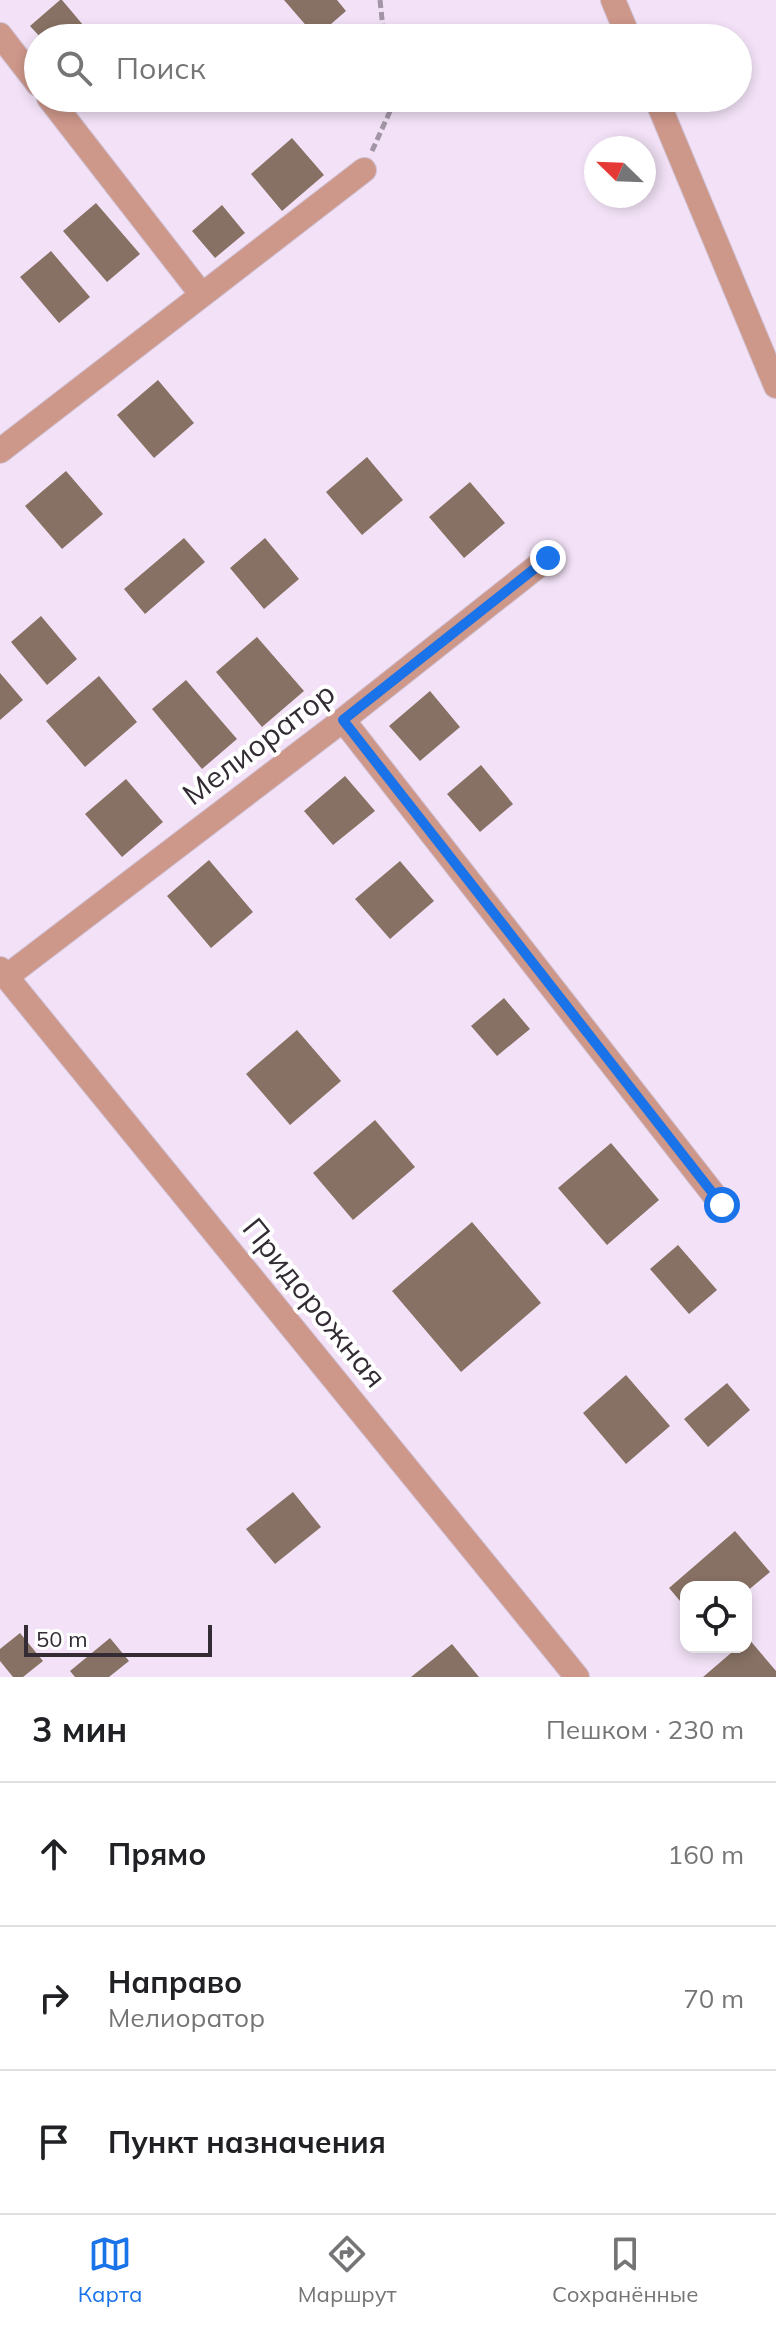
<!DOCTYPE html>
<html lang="ru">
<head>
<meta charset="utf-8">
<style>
	:root { --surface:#fff; --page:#f2f2f2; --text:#202124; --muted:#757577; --line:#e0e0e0; --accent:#1a73e8 }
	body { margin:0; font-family:Mulish,sans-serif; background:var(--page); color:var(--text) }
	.controls { position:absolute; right:24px; bottom:24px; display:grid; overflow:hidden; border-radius:16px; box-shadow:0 4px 12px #0003 }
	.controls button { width:72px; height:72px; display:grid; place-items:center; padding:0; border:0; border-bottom:2px solid var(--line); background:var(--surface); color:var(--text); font:40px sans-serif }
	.compass { position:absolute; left:584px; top:136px; width:72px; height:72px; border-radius:50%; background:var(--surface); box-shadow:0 4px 12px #0003; rotate:293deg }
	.scale { position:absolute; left:24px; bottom:20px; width:188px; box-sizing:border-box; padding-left:8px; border:4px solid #332c34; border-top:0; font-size:22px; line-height:28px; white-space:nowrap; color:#332c34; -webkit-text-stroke:6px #fff; paint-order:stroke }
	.stop { position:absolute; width:24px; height:24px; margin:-18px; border:6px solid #1a73e8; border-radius:50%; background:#fff }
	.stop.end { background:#1a73e8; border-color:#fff; box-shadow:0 2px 8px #0008 }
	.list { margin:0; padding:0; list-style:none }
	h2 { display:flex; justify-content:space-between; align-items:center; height:104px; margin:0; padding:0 32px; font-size:34px }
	h2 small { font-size:26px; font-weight:400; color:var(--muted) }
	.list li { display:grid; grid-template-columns:52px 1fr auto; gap:24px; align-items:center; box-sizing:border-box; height:144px; padding:0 32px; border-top:2px solid var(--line) }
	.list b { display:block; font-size:30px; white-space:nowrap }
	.list p { margin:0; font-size:26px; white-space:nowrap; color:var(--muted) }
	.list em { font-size:26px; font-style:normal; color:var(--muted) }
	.icon { flex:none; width:44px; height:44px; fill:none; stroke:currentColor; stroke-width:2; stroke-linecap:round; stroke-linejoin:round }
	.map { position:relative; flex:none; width:776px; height:1677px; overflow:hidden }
	.search { position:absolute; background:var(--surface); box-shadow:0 4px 12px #0003; left:24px; right:24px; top:24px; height:88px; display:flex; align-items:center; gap:20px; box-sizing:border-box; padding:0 28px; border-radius:44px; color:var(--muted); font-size:30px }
	.sheet { height:536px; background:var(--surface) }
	nav { display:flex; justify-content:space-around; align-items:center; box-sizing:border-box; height:112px; border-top:2px solid var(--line); background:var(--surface); font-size:22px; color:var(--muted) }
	nav a { display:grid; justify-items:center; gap:4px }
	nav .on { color:var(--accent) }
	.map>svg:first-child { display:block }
	.building { fill:#877164 }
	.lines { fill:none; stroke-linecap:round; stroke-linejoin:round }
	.street-casing { stroke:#d0c1d4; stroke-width:26 }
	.path { stroke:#a295a5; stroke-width:5; stroke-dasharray:8 4; stroke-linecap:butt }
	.street { stroke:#cd978a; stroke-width:24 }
	.route { stroke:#1a73e8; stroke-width:10 }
	.labels { text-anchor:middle; stroke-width:8; stroke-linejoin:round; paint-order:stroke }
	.street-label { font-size:30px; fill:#332c34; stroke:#fff }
</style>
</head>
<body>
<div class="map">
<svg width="776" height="1677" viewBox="0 0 776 1677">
	<rect width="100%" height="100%" fill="#f3e2f7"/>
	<path class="building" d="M60,0H62L94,38H41L30,26Z
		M284,0H337L346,11L316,37Z
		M292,138L324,175L282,211L251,174Z
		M96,203L140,254L107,282L63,231Z
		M222,205L245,233L215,258L192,231Z
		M51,251L90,297L59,323L20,277Z
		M158,380L194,423L154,458L117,415Z
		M367,457L403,500L362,535L326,492Z
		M66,471L103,514L62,549L25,506Z
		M470,482L505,523L464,558L429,517Z
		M184,538L205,562L145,614L124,589Z
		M265,538L299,579L264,609L230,568Z
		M41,616L77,659L47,685L11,642Z
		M257,637L304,691L262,727L216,672Z
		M0,673L23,700L0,720Z
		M99,676L137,722L85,767L46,721Z
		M186,680L237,739L202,769L152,709Z
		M430,691L460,727L420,761L389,726Z
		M481,765L513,804L480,832L447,794Z
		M345,776L375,811L333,845L304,811Z
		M126,779L163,822L122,857L85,814Z
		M209,860L253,912L211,948L167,896Z
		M400,861L434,901L390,939L355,899Z
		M504,998L530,1029L497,1056L471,1026Z
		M297,1030L341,1081L290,1125L246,1074Z
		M375,1120L415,1167L353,1220L313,1173Z
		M611,1143L659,1200L607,1245L558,1188Z
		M472,1222L541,1303L461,1372L392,1291Z
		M678,1245L717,1290L689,1314L650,1269Z
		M626,1375L670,1426L626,1464L583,1413Z
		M727,1383L750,1410L708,1447L684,1419Z
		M293,1492L321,1527L275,1564L246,1529Z
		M735,1531L770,1572L746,1592V1587H686V1608L669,1588Z
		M20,1633L43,1661L23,1677H13L0,1661V1649Z
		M110,1638L129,1661L109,1677H75L70,1671Z
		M748,1638L776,1671V1677H703L738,1647H746Z
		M452,1644L479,1677H411Z"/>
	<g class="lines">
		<g class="street-casing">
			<path id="street" d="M613,0L629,38
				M0,35L38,84
				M49,98L202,295
				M656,98L776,386
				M0,451L364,170
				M343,720L722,1205
				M0,969L577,1677
				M6,977L343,720L548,558"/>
		</g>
		<path class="path" d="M380,0L384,38
			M372,151L391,109L390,98"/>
		<use href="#street" class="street"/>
	</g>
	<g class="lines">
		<path class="route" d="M548,558L343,720L722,1205"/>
	</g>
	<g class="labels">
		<g class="street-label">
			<text transform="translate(259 744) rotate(-37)" y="10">Мелиоратор</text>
			<text transform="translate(314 1303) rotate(51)" y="10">Придорожная</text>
		</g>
	</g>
</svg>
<div class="controls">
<button><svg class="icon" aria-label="locate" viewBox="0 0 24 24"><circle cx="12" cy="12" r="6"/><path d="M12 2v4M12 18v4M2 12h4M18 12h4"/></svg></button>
</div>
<svg class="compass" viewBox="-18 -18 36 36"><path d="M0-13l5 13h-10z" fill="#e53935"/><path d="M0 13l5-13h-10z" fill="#757577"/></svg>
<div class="scale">50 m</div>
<div class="stop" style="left:722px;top:1205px"></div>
<div class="stop end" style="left:548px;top:558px"></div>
<div class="search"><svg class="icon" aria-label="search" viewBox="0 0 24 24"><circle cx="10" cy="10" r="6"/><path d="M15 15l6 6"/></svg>Поиск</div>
</div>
<section class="sheet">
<h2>3 мин<small>Пешком · 230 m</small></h2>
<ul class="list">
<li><svg class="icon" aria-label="ahead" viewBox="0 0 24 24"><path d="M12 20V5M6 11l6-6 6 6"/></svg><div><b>Прямо</b></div><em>160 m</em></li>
<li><svg class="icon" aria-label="right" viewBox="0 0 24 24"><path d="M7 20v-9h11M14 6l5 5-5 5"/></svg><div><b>Направо</b><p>Мелиоратор</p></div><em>70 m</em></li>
<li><svg class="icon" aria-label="arrive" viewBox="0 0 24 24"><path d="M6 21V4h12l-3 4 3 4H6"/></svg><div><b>Пункт назначения</b></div></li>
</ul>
</section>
<nav>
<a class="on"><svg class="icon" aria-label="map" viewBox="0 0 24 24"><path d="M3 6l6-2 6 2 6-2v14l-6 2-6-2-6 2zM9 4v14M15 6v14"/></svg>Карта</a>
<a><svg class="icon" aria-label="directions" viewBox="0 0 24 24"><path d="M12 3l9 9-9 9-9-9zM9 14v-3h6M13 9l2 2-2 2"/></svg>Маршрут</a>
<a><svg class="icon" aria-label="saved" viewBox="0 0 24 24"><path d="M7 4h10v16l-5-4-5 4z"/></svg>Сохранённые</a>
</nav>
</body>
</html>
